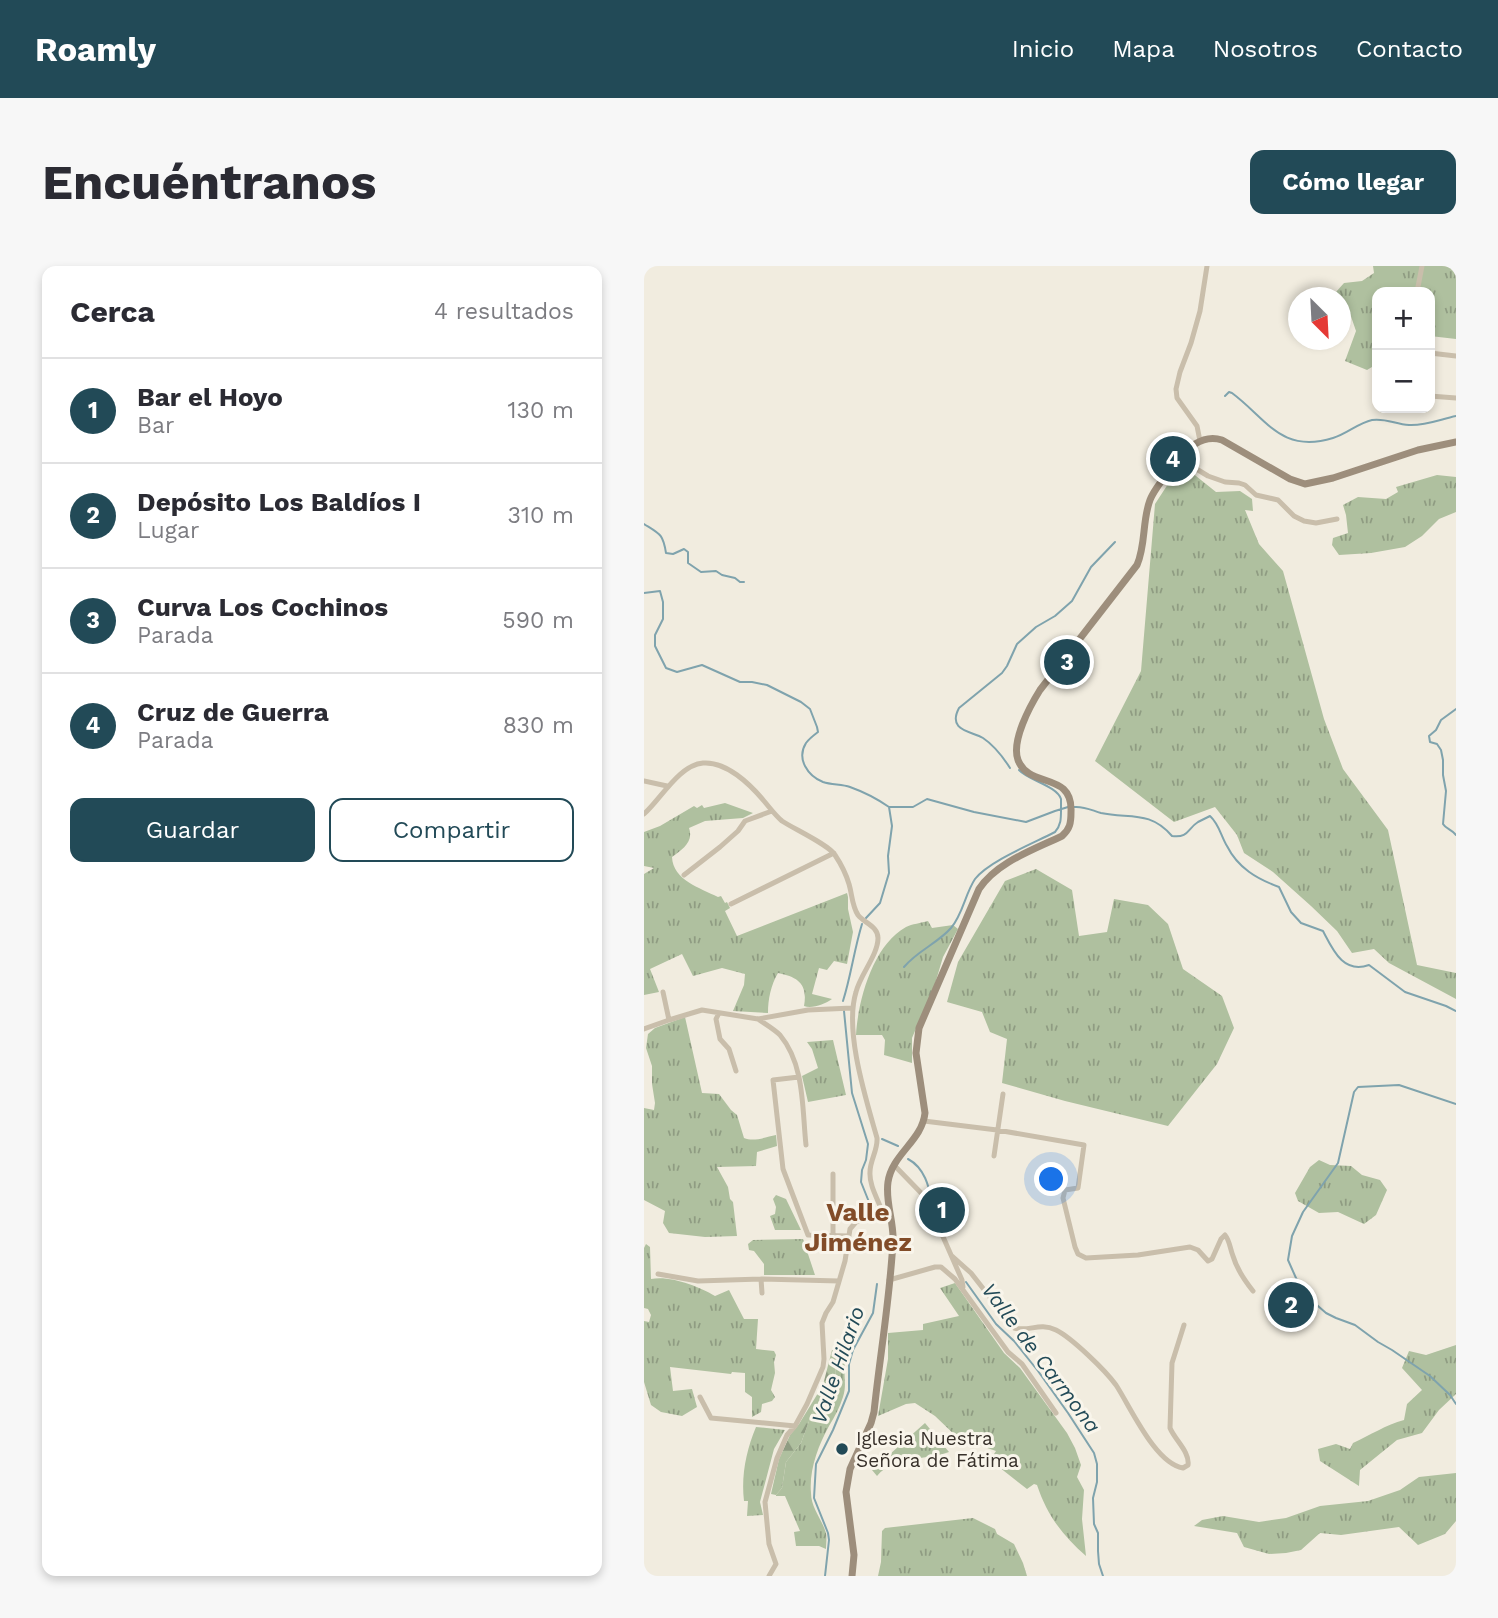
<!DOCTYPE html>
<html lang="es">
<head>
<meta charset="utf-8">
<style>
	:root { --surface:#fff; --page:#f7f7f7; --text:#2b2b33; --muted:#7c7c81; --line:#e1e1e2; --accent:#224a57 }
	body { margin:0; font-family:"Work Sans",sans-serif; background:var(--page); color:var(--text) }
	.controls { position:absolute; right:21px; top:21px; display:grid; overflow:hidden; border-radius:14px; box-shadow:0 4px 10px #0003 }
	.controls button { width:63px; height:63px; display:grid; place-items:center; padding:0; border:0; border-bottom:2px solid var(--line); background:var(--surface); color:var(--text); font:35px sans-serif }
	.compass { position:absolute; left:644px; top:21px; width:63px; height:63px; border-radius:50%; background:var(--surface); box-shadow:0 4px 10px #0003; rotate:156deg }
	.you { position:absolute; left:408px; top:914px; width:24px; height:24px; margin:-18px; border:5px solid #fff; border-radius:50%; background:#1a73e8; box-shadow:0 0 0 10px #1a73e833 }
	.badge { display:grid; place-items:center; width:46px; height:46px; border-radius:50%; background:var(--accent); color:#fff; font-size:23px; font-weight:700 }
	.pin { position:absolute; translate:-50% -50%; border:4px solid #fff; box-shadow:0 2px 7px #0006 }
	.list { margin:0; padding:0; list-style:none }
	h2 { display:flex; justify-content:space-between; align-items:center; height:91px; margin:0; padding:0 28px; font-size:30px }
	h2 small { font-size:23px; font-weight:400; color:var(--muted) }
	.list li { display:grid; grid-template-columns:46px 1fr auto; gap:21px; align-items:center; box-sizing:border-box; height:105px; padding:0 28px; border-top:2px solid var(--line) }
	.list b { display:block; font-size:26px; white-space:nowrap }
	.list p { margin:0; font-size:23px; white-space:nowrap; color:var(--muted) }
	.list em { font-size:23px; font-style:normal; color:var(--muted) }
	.actions { display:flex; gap:14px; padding:21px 28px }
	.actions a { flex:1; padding:16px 0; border:2px solid var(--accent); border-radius:14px; text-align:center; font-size:24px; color:var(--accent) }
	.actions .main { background:var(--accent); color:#fff }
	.map { position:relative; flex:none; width:812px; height:1310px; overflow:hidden; border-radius:14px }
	header { display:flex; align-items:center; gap:42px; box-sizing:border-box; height:98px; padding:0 35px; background:var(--accent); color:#fff }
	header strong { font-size:33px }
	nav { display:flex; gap:38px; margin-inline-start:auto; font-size:24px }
	.intro { display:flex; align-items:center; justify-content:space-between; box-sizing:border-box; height:168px; padding:0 42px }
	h1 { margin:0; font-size:49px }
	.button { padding:18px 32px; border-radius:14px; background:var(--accent); color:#fff; font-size:24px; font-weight:700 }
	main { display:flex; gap:42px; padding:0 42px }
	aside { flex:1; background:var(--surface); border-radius:14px; box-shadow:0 4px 10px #0003 }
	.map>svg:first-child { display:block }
	.grass { fill:url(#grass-tufts) }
	.forest { fill:url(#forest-firs) }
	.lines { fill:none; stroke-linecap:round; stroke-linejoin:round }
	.stream { stroke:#7fa3ad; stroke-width:2 }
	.street { stroke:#c9beab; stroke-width:5 }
	.secondary { stroke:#9d8e7c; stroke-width:7 }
	.poi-dot { fill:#224a57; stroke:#f9f5eb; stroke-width:2.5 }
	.labels { text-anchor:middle; stroke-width:6; stroke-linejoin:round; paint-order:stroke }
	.poi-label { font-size:19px; fill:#37302a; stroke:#f9f5eb; text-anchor:start }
	.water-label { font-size:21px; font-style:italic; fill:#224a57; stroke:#f9f5eb }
	.district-label { font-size:26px; font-weight:bold; fill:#824c28; stroke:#f9f5eb }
</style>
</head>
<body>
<header>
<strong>Roamly</strong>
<nav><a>Inicio</a><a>Mapa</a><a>Nosotros</a><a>Contacto</a></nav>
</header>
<div class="intro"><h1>Encuéntranos</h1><a class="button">Cómo llegar</a></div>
<main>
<aside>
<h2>Cerca<small>4 resultados</small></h2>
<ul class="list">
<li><span class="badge">1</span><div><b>Bar el Hoyo</b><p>Bar</p></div><em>130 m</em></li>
<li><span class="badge">2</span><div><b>Depósito Los Baldíos I</b><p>Lugar</p></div><em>310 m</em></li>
<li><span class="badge">3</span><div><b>Curva Los Cochinos</b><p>Parada</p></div><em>590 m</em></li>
<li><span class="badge">4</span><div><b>Cruz de Guerra</b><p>Parada</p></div><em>830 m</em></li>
</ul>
<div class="actions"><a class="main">Guardar</a><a>Compartir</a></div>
</aside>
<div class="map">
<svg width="812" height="1310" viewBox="0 0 812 1310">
	<defs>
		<pattern id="grass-tufts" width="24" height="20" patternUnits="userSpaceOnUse" patternTransform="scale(1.75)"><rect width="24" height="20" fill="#afc09f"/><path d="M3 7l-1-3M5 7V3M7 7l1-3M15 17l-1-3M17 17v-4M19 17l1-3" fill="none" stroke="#8f9c82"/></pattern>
		<pattern id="forest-firs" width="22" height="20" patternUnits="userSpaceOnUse" patternTransform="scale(1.75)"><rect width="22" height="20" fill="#afc09f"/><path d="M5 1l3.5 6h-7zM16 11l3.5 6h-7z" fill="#8f9c82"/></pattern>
	</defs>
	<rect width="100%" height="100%" fill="#f1ecdf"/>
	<path class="grass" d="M729,0H812V73L786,70V26H733V98L723,104L701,95L712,65L702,36L692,26L700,17L718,15L730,7Z
		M537,198L572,226L596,225L608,233L609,245L601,244L615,278L639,305L680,453L699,503L744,564L773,699L812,707V733L745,697L730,683L708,687L693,665L667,640L629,606L600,587L593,569L571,541L530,556L451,495L497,405L511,238Z
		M793,209L812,211V246L795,253L778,270L761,281L727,287L695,289L688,279L689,272L704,267L702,249L699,239L714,231L742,233L754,226L752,221Z
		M81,537L109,547L99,552L61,555L45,562C50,576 38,584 28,591C29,614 56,622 74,631L77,630L81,637L83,636L86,642L81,645L93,670L203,627L204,631V643L209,666L203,698L190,695L183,704L175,702L168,728L188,733C181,738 168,743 160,740C164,718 154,711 134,707C127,719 124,733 124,747L89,745L100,719L101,708L78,702L49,710L38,688L6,703L15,726L0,729V608L10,602L0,600V566L16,560L50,540L53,542L58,539L60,542Z
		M392,603L428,624L435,670L463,666L470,633L504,639L524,658L539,703L578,730L590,762L573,798L524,860L421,835L358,817L363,773L346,766L338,746L303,736L314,696L361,615Z
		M284,655L288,662L309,659L314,663L299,691L291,718L268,772V797L240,789L241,774L238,769H212C214,734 229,679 262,661C268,658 277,657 284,655Z
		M41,751L58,827L75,828L87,844L93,849L100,872C110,876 122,871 132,869L133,880L113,886L112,900L73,901L84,921L86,933L89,936L93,970L61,971L25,967L19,957L21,945L0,934V842L10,844L11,837L8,818V800L2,782L4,768L11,762Z
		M189,774L202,829L164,836L158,810L174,802L168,783L163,776Z
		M675,894L686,899L707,900L718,909L736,914L743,924L732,949L720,958L694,946L675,947L654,935L651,927L666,901Z
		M132,929L142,933L157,964H131L126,950L131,948L132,941L129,933Z
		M159,973L171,1009H120V998L110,985L105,984L104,978L109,974Z
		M2,978L6,981L7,1013C25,1009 55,1020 71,1030L85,1024L100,1053H114L112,1083L130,1085L132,1089L130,1096L131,1107L127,1124L131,1131L128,1135L118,1138L117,1146L108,1151V1131L101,1126V1107L88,1106L87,1108L26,1101L29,1125L48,1123L53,1141L38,1150L17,1146L7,1139L0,1116V1055L5,1056L7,1049L4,1043L0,1042V982Z
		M311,1017L360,1087L376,1102L423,1167L431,1182L437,1199L433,1211L440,1224L438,1253L442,1290C418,1269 403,1249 393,1219L390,1218L383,1223L346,1194L352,1185L314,1172L291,1150L271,1137L262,1138L234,1150L244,1093V1067L279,1064V1058L315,1050L296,1022Z
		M812,1079V1128L795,1144L778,1167L753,1174L716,1204L715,1220L676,1195L674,1183L692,1178L706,1183L709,1177C726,1169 742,1159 760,1154L763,1138L778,1124L758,1102L765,1085L782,1089Z
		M192,1084H196L203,1089C197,1105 204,1116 199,1131C196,1141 191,1150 185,1160C174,1180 165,1204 167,1227C167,1242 178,1253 182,1267C183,1272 182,1278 182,1283L175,1280H152L150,1266L156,1265L141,1230H132V1229L138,1222L142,1196L157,1177L168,1147L191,1117Z
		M281,1157L305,1186C281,1195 251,1189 233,1210L228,1204Z
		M112,1161L141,1164L130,1183L116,1236L119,1249L103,1250L104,1235H100C97,1210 102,1185 112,1161Z
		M812,1207V1255L801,1268L774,1279L755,1261L697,1269L676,1267L657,1284L642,1287L625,1288L600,1281L593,1267L550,1260L558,1254L579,1250L615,1256L642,1252L676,1240L724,1235L756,1224L775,1211Z
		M329,1252L351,1263L353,1268L370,1278L379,1297L383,1310H234L237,1296L238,1265L241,1262Z"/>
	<path class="forest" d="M188,1084H192L191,1117L168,1147L157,1177L142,1196L138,1222L132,1229L127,1228L135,1193L146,1169L155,1158L179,1119Z"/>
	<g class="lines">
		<path class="stream" d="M581,130L585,126L588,127C623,153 637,188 689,172C703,168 714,157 728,154C742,152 751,158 765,159C781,160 797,153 812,150
			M0,258C16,268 19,268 22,287L29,288L40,283L44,286V297L57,306L72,305L78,309L91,312L96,316H100
			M0,327L16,325L19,336V353L11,369V380L22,402L33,406L58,399L96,416H108L123,419L157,436L166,443L173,461L174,466C170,469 165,473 162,477C152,493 164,510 179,516C188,519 198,518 206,521C220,526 232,532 245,541L248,560L244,590L245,607L236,637L222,652
			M812,443L797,454L792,464L785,470L786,476L793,478L797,484L799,494V509L802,525L799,558C802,563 807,563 812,569
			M366,502C359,491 351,480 339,472C327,465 303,465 315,442L358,407L363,400L373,378L392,361L411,350L428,335L447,301L471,276
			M245,541H269L283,533L330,546L382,556L411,545L424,541
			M430,541C440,540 447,544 457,547C485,553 506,544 528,570C545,572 543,563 554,556C558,554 562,552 566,550C575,558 577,570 583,580C594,602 613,613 635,621L647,646L657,657L679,665C689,684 699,708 725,699L761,726L802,740L812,745
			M260,701C273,685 294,677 307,662C319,648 321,628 331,613C345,595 390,577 411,566C417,559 417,553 417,544C417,543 417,534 417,533C413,520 384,514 375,504
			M199,735C207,710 210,684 218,658
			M200,745L208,827L224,878L222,894L218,904L217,916L229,946
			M812,838L755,819L714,821L710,826L694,897L659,946L648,970L644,994L656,1021L666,1033L682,1047L692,1052L711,1059L734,1076L748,1084L786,1110L806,1129L812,1138
			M238,873L254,880
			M264,893C281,902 285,921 289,939
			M322,1016L352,1058L370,1075L394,1105L424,1147L450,1187L453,1198V1216L449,1232L450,1258L454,1267V1285L455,1298L459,1310
			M181,1310L185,1274L184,1267L170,1232L172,1198L189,1164L205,1125V1098L209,1084L229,1047L233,1018"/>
		<path class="street" d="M773,26L778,0
			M786,87L812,90
			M786,130L812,132
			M556,175L553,160L533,132L532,123L536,106L547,77L556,45L563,0
			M536,193L564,210L581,216L595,217L601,219L612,229L634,234L650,250L660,255L672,257L693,253
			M0,515L23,520
			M0,548C17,533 35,499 59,497C82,495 106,518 120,535C126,542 131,549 138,555C150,563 185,579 191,589C197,598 202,608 205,618C208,628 208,640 214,649C220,657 234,660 234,672C234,689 216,709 212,726C200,765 222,833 233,872C234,884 226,894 226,906C225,921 236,936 240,951
			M40,609L76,581L94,565L101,555L128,545
			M87,638L190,587
			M19,726L25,754
			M75,747L72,753L76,773L85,783L92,805
			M114,753C121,758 130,763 136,769C161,799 158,843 162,879
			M0,763L25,754L58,744L114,753L164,744L208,742
			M155,811L129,814L139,903L164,969L204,970
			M280,855L353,864L440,879L434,922L421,924L419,932L431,981L434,988L442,992L494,989L546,981L554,984L564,995L568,993L577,973L581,969C586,975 586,983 589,990C593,1004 601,1015 609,1025
			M350,890L359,828
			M250,899L282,932L318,1014L319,1021
			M189,908V969
			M308,990L327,1007L370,1062C386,1066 395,1056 412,1064C428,1072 461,1104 472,1119C487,1142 511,1197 539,1202L544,1199C546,1186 531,1174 526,1162L528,1097L540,1059
			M14,1008L54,1015L117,1013L195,1015
			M117,1013L118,1027
			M245,1014L291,1001H297L311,1013L364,1086L378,1098L412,1147
			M56,1131L67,1152L151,1160
			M125,1310L132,1298L125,1278L121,1236L133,1192L143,1169L151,1160L163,1138L179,1101L180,1093L178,1057L182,1047L189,1036L201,995L206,963L212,956L217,954L243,950"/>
		<path class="secondary" d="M208,1310L210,1289L202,1226L206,1203L227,1157L230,1146C236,1089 246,1032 249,975C250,955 241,936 244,916C248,888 278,875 281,847L272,787L275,762L335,623C353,596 389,584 418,570C426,563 427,557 427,546C429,505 385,523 374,494C367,475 386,440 396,424L493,299C502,279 498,255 506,234C511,221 540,185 551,178C559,173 569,171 578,174L646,213L661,218L689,212L774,184L812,176"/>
	</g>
	<circle class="poi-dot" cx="198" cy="1183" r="7"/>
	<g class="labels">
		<g class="poi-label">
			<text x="212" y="1179">Iglesia Nuestra<tspan x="212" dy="22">Señora de Fátima</tspan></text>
		</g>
		<g class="water-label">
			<text transform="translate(397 1092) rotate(53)" y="7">Valle de Carmona</text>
			<text transform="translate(194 1099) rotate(-71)" y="7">Valle Hilario</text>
		</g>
		<g class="district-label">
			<text x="214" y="955">Valle<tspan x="214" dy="30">Jiménez</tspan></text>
		</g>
	</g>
</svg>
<div class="controls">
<button>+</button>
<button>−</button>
</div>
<svg class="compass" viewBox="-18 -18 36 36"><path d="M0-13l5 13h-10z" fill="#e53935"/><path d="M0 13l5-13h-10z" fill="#7c7c81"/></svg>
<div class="you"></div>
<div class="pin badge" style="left:298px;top:944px">1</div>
<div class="pin badge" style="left:647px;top:1039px">2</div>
<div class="pin badge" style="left:423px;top:396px">3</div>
<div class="pin badge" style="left:529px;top:193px">4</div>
</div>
</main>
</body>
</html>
